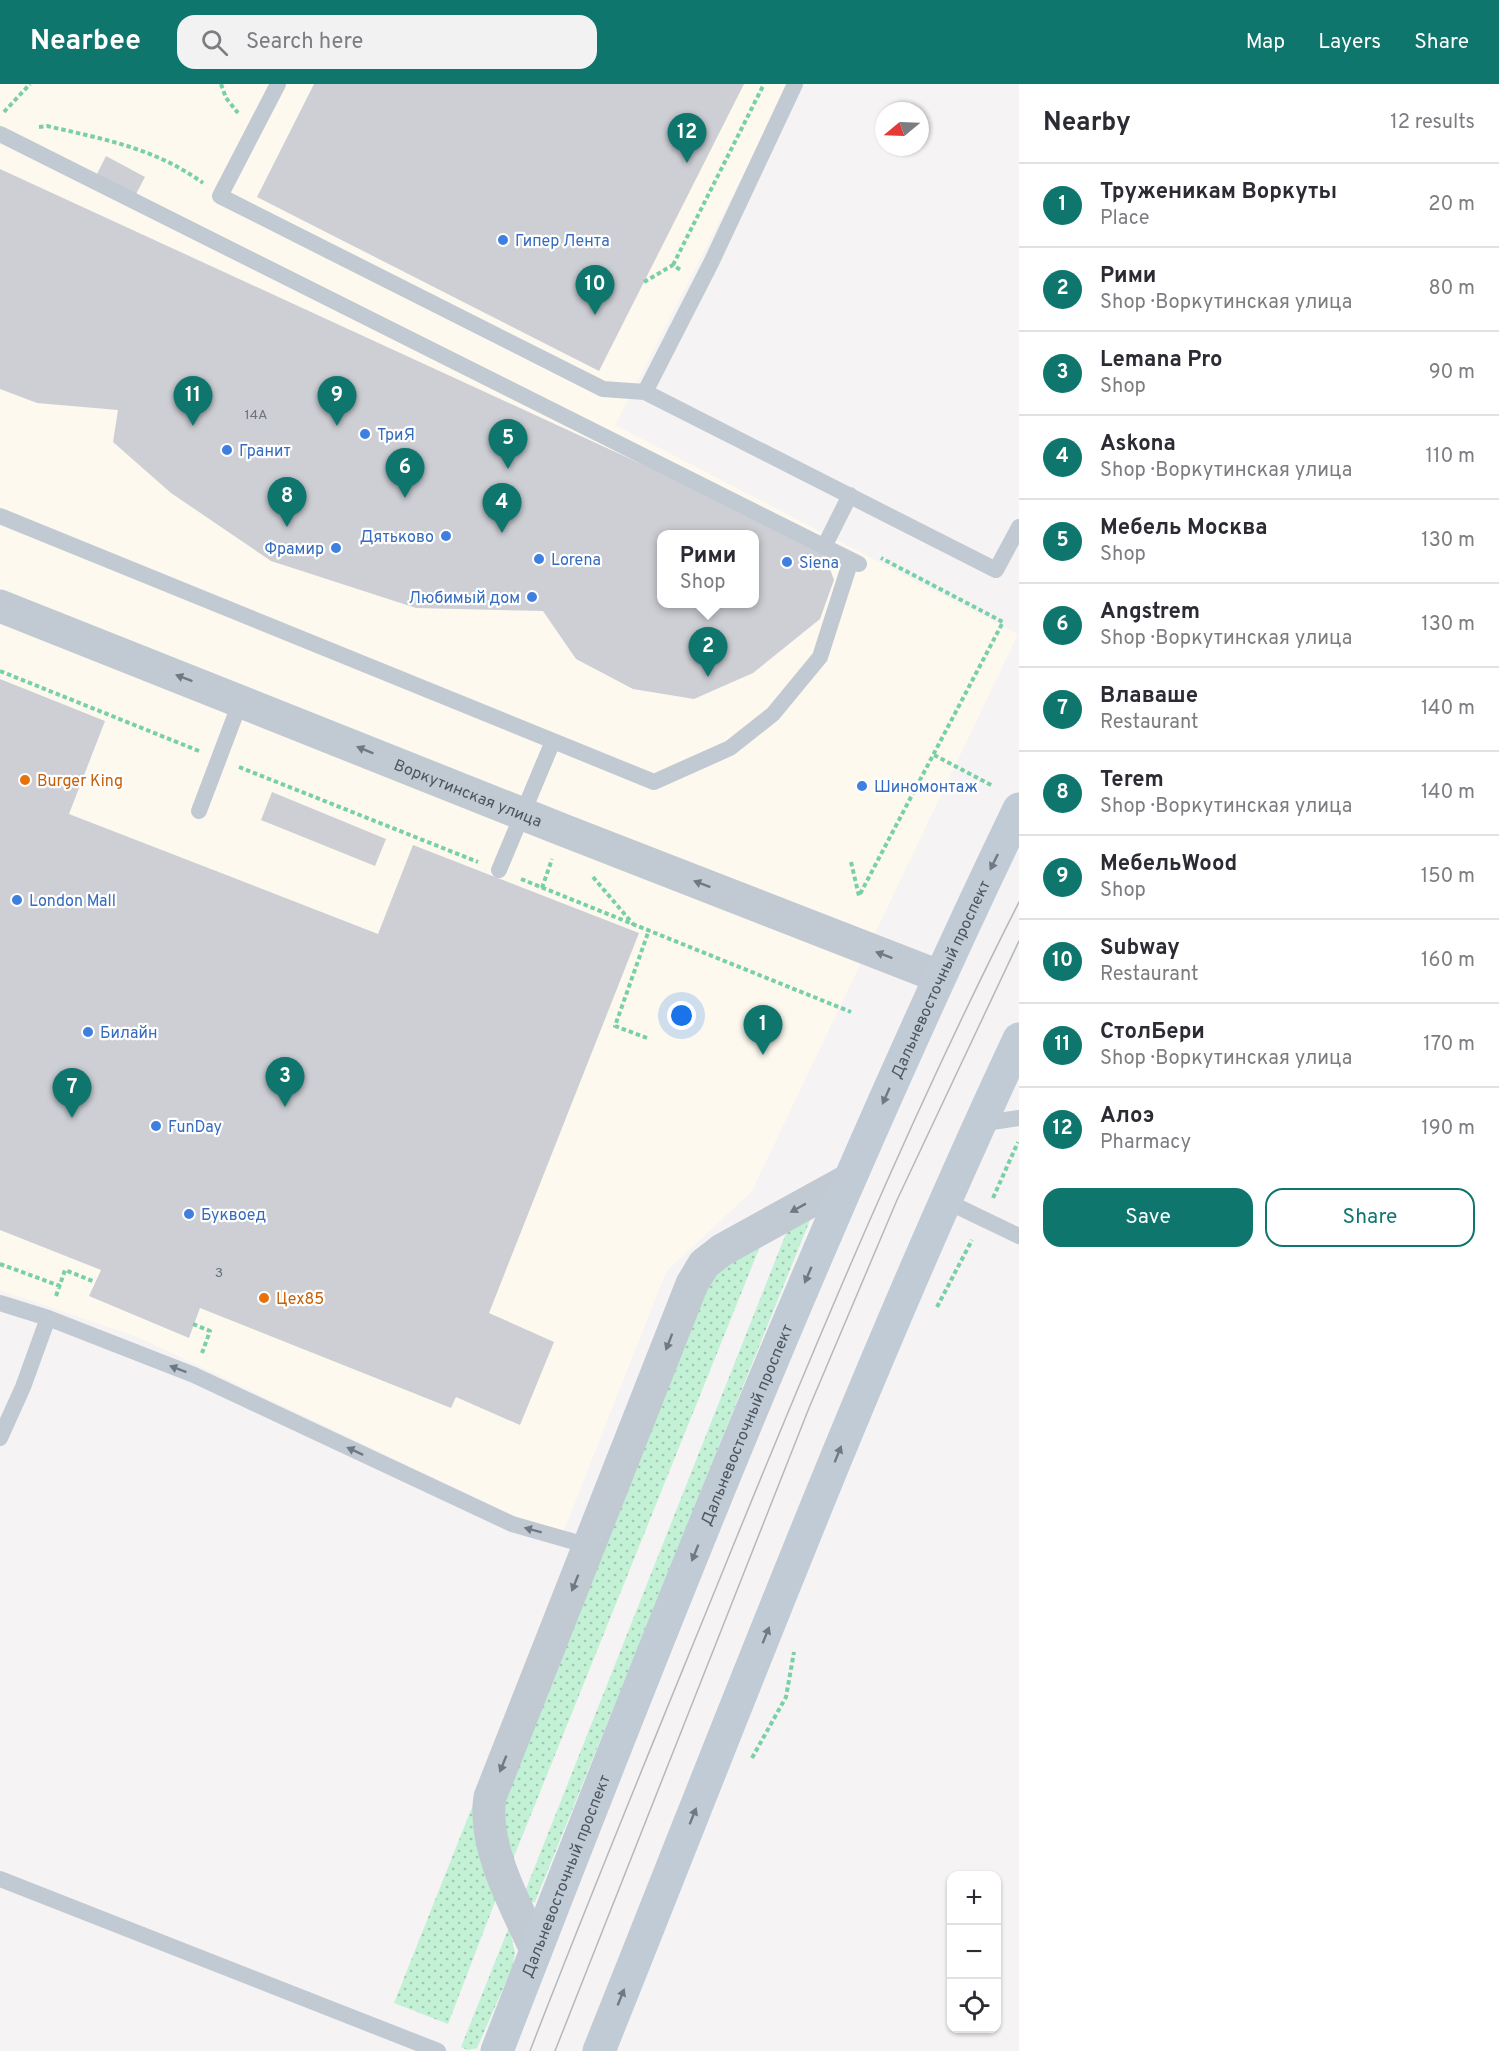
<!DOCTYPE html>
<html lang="en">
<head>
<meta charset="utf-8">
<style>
	:root { --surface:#fff; --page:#f2f2f3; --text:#2b2b33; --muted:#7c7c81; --line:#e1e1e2; --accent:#0f766e }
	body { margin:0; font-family:Overpass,sans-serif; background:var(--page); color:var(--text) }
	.controls { position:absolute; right:18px; bottom:18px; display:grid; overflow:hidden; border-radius:12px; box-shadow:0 2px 4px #0004 }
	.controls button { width:54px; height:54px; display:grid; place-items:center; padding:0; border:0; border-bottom:2px solid var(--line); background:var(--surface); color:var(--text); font:30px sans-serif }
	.compass { position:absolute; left:875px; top:18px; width:54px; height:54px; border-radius:50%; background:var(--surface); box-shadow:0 2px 4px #0004; rotate:251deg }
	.you { position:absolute; left:682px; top:932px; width:21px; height:21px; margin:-15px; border:4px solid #fff; border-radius:50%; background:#1a73e8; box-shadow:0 0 0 9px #1a73e833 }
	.badge { display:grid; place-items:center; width:39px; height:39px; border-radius:50%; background:var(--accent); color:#fff; font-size:20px; font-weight:700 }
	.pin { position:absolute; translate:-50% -50px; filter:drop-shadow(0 2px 3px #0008) }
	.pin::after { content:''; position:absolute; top:32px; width:21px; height:18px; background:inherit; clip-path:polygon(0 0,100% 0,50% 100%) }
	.popup { position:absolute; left:657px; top:446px; width:102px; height:78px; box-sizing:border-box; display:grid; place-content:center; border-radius:12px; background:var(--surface); filter:drop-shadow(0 2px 4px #0005); font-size:20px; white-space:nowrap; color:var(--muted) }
	.popup b { font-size:22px; color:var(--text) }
	.popup::after { content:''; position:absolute; left:50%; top:100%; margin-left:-12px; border:12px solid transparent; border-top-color:var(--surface) }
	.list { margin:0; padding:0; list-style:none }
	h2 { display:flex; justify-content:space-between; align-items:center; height:78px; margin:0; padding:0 24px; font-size:26px }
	h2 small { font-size:20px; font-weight:400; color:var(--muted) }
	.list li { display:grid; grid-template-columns:39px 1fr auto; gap:18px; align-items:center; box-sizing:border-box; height:84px; padding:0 24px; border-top:2px solid var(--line) }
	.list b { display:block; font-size:22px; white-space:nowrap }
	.list p { margin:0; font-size:20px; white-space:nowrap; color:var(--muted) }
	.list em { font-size:20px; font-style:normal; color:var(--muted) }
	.actions { display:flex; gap:12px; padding:18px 24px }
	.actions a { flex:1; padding:14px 0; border:2px solid var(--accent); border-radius:18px; text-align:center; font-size:21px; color:var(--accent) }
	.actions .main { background:var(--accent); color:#fff }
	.icon { flex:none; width:33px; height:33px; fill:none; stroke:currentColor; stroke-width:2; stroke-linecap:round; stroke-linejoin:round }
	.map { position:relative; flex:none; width:1019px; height:1967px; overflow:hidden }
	header { display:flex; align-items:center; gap:36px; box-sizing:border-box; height:84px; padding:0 30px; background:var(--accent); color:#fff }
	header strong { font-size:28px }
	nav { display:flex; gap:33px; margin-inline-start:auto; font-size:21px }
	.search { width:420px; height:54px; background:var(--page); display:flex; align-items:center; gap:15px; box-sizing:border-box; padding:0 21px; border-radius:18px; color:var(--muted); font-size:22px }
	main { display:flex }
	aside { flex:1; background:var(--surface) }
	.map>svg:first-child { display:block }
	.commercial { fill:#fdf9ef; fill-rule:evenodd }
	.grass { fill:url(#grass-dots) }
	.building { fill:#cdcfd5; fill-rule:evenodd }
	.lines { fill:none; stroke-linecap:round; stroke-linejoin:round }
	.path { stroke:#7ad0a6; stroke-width:4; stroke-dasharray:4.5 3; stroke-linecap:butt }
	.service { stroke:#c1cad2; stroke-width:16 }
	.minor { stroke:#c1cad2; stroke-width:33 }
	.secondary { stroke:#c1cbd6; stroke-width:33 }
	.tram { stroke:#b5b8bd; stroke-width:1.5 }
	.oneway { fill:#6e7983 }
	.oneway2 { fill:#6e7984 }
	.shop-dot { fill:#3f7fe0; stroke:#fff; stroke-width:2 }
	.food-dot { fill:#e8710a; stroke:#fff; stroke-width:2 }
	.labels { text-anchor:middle; stroke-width:4.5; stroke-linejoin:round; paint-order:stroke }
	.number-label { font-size:14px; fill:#6b747e }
	.shop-label { font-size:16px; fill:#366cbe; stroke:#fff; text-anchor:start }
	.food-label { font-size:16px; fill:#c56008; stroke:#fff; text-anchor:start }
	.street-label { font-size:16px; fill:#4a5661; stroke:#fff }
</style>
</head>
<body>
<header>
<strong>Nearbee</strong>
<div class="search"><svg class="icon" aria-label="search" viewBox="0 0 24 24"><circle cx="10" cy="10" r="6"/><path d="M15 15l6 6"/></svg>Search here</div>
<nav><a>Map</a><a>Layers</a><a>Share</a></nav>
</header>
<main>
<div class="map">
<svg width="1019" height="1967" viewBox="0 0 1019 1967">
	<defs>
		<pattern id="grass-dots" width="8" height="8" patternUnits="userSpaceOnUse" patternTransform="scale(1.5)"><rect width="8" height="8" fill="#c3f1d5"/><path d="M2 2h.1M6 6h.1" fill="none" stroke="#a0c6b0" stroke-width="1.8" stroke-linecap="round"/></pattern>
	</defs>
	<rect width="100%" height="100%" fill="#f5f3f3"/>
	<path class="commercial" d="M0,0H790L615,341L1018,550L752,1107L666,1188L561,1454L140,1254L0,1206ZM662,450H754V520H662Z"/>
	<path class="grass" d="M810,1136L535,1818L528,1819L524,1810L787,1147Z
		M761,1160L511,1780L502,1718L707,1196L723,1181Z
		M569,1480L476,1735L498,1810L448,1940L394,1919Z
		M509,1843L515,1869L512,1884L477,1964L468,1966L461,1963Z"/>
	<path class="building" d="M314,0H744L599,287L257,113Z
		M106,72L145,93L135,112L96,92Z
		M0,85L822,463L834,496L820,535L753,589L694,615L633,605L576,575L543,527L416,524L271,477L171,409L113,358L118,326L37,319L0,305ZM662,450H754V520H662Z
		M0,595L105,637L69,730L378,850L413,761L639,849L489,1229L554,1258L520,1341L456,1313L451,1324L200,1224L189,1254L89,1212L101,1186L0,1146Z
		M272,708L386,755L375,782L261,736Z"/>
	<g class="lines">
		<path class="path" d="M221,0L226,14L238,29
			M4,28L30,0
			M39,43L47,42C103,55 155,64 203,99
			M673,181L764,0
			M644,198L673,181L682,187
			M0,587L199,667
			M934,671L993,702
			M239,683L478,778
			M851,778L859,812L1003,538L881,474
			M593,793L633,840
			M521,795L851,928
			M542,804L552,775
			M647,954L615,942L649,846
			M993,1114L1018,1058
			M0,1180L60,1202
			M56,1212L65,1186L95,1198
			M937,1223L972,1156
			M193,1240L210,1247L202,1269
			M752,1674L786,1613L794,1568"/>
		<path class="service" d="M278,0L220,112L603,305L645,308L996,486L1019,443
			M0,50L859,480
			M645,308L711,179L795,0
			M0,432L654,698L730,664L773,630L820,573L851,476
			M824,463L850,411
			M199,727L241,616
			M499,786L553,657
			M979,1040L1019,1034
			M946,1117L1019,1152
			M0,1219L48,1234L194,1291L512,1440L589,1462
			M0,1354L23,1303L48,1234
			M0,1795L438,1967"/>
		<g class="minor">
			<path id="s1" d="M0,522L563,746L938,892"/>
			<path d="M536,1866C516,1822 482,1762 490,1713L692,1200L704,1180L722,1166L849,1096"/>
		</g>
		<g class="secondary">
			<path id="s2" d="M497,1967C659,1548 824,1130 1019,725"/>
			<path d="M599,1967C735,1628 864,1286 1019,955"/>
		</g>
		<path class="tram" d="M530,1967C594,1801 662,1637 729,1472C819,1251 911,1031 1019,818
			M555,1967L809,1324L897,1116L1019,857"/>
	</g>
	<defs><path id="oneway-solid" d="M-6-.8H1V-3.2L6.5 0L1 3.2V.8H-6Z" transform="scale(1.5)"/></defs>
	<g class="oneway">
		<use href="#oneway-solid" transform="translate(184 594) rotate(-159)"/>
		<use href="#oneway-solid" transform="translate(365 666) rotate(-158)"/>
		<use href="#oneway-solid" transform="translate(702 800) rotate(-159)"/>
		<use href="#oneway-solid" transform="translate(884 871) rotate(-159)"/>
		<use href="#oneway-solid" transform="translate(798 1124) rotate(151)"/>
		<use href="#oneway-solid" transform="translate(669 1258) rotate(111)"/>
		<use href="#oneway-solid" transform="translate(178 1285) rotate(-159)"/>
		<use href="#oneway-solid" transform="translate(355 1367) rotate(-155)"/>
		<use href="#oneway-solid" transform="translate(533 1446) rotate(-165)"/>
		<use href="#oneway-solid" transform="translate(575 1499) rotate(112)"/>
		<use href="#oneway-solid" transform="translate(503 1680) rotate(112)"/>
	</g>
	<g class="oneway2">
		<use href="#oneway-solid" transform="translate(994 778) rotate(116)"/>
		<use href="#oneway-solid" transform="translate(886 1012) rotate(114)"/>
		<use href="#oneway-solid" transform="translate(808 1191) rotate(113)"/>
		<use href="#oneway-solid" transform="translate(838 1370) rotate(-68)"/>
		<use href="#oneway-solid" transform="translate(695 1469) rotate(112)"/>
		<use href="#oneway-solid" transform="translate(766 1551) rotate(-68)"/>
		<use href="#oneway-solid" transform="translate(693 1732) rotate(-68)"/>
		<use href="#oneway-solid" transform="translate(621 1913) rotate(-68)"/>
	</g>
	<g class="shop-dot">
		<circle cx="503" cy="156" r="6"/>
		<circle cx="365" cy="350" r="6"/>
		<circle cx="227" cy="366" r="6"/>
		<circle cx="446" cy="452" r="6"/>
		<circle cx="336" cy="464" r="6"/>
		<circle cx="539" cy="475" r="6"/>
		<circle cx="787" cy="478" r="6"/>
		<circle cx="532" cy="513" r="6"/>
		<circle cx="862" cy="702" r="6"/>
		<circle cx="17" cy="816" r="6"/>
		<circle cx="88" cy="948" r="6"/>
		<circle cx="156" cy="1042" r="6"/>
		<circle cx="189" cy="1130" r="6"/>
	</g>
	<g class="food-dot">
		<circle cx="25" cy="696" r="6"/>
		<circle cx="264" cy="1214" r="6"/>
	</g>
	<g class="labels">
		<g class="number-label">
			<text x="256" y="335">14А</text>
			<text x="219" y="1193">3</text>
		</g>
		<g class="shop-label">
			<text x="515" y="162">Гипер Лента</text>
			<text x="377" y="356">ТриЯ</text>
			<text x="239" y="372">Гранит</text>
			<text x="434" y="458" text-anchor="end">Дятьково</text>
			<text x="324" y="470" text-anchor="end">Фрамир</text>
			<text x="551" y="481">Lorena</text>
			<text x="799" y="484">Siena</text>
			<text x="520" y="519" text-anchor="end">Любимый дом</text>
			<text x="874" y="708">Шиномонтаж</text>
			<text x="29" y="822">London Mall</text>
			<text x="100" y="954">Билайн</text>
			<text x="168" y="1048">FunDay</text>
			<text x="201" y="1136">Буквоед</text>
		</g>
		<g class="food-label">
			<text x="37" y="702">Burger King</text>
			<text x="276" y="1220">Цех85</text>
		</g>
		<g class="street-label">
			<text dy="6" stroke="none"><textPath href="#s1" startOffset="504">Воркутинская улица</textPath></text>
			<text dy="6" stroke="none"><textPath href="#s2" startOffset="1160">Дальневосточный проспект</textPath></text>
			<text dy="6" stroke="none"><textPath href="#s2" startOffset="674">Дальневосточный проспект</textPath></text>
			<text dy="6" stroke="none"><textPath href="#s2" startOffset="188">Дальневосточный проспект</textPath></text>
		</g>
	</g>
</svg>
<div class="controls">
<button>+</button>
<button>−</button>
<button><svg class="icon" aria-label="locate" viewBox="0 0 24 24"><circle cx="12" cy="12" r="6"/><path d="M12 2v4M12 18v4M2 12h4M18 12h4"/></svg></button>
</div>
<svg class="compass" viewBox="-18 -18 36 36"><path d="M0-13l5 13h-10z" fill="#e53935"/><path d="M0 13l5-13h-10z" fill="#7c7c81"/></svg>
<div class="you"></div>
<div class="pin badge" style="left:763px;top:971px">1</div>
<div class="pin badge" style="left:708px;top:593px">2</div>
<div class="popup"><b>Рими</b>Shop</div>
<div class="pin badge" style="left:285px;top:1023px">3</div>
<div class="pin badge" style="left:502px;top:449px">4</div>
<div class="pin badge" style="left:508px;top:385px">5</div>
<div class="pin badge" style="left:405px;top:414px">6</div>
<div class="pin badge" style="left:72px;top:1034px">7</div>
<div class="pin badge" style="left:287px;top:443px">8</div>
<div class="pin badge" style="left:337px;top:342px">9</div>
<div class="pin badge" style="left:595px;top:231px">10</div>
<div class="pin badge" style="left:193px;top:342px">11</div>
<div class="pin badge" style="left:687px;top:79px">12</div>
</div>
<aside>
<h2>Nearby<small>12 results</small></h2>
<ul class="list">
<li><span class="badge">1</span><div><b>Труженикам Воркуты</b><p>Place</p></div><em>20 m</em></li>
<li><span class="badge">2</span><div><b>Рими</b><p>Shop · Воркутинская улица</p></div><em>80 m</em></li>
<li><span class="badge">3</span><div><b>Lemana Pro</b><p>Shop</p></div><em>90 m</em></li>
<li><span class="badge">4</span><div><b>Askona</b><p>Shop · Воркутинская улица</p></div><em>110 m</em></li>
<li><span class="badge">5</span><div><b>Мебель Москва</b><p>Shop</p></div><em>130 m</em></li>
<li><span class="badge">6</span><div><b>Angstrem</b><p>Shop · Воркутинская улица</p></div><em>130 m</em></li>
<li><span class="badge">7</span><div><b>Влаваше</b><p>Restaurant</p></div><em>140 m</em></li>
<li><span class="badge">8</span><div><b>Terem</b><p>Shop · Воркутинская улица</p></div><em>140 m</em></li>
<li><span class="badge">9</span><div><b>МебельWood</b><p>Shop</p></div><em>150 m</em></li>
<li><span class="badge">10</span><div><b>Subway</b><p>Restaurant</p></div><em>160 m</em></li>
<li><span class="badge">11</span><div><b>СтолБери</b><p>Shop · Воркутинская улица</p></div><em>170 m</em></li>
<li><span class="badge">12</span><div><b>Алоэ</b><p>Pharmacy</p></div><em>190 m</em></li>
</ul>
<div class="actions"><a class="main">Save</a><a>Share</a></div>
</aside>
</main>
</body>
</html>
